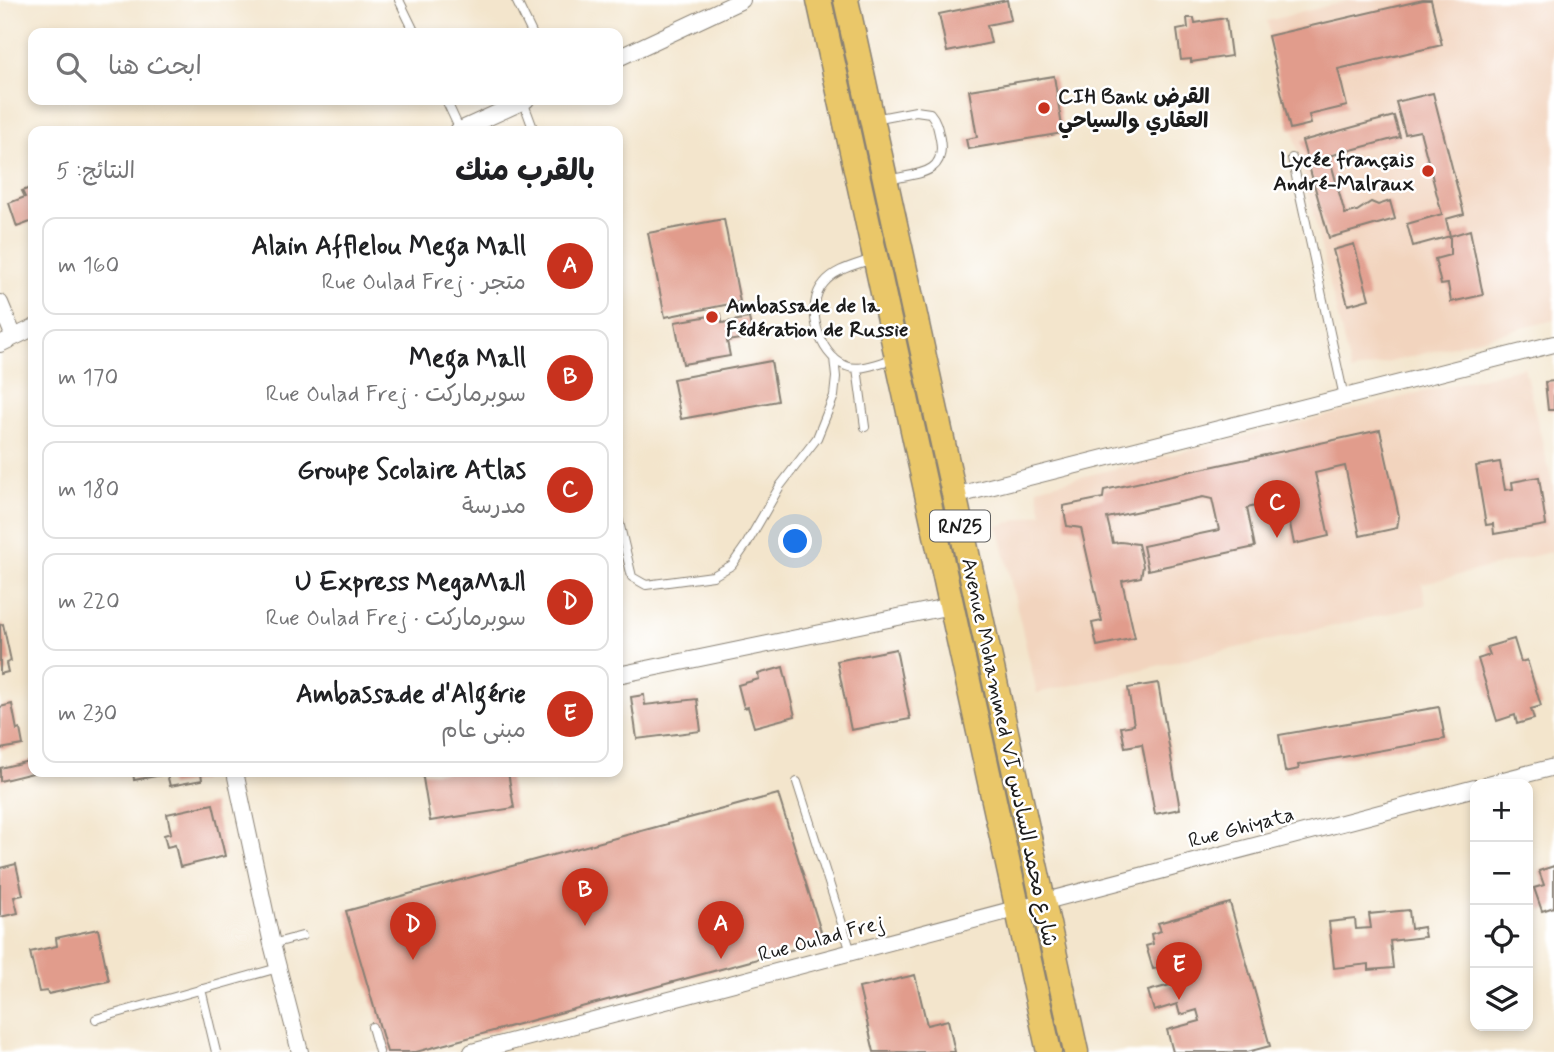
<!DOCTYPE html>
<html lang="ar">
<head>
<meta charset="utf-8">
<style>
	:root { --surface:#fff; --page:#f6f6f6; --text:#202124; --muted:#757577; --line:#e0e0e0; --accent:#c8321e }
	body { margin:0; font-family:Mynerve,"Playpen Sans Arabic",sans-serif; background:var(--page); color:var(--text); direction:rtl }
	.controls { position:absolute; right:21px; bottom:21px; display:grid; overflow:hidden; border-radius:14px; box-shadow:0 4px 10px #0003 }
	.controls button { width:63px; height:63px; display:grid; place-items:center; padding:0; border:0; border-bottom:2px solid var(--line); background:var(--surface); color:var(--text); font:35px sans-serif }
	.you { position:absolute; left:796px; top:542px; width:24px; height:24px; margin:-18px; border:5px solid #fff; border-radius:50%; background:#1a73e8; box-shadow:0 0 0 10px #1a73e833 }
	.badge { display:grid; place-items:center; width:46px; height:46px; border-radius:50%; background:var(--accent); color:#fff; font-size:23px; font-weight:700 }
	.pin { position:absolute; translate:-50% -58px; filter:drop-shadow(0 2px 4px #0008) }
	.pin::after { content:''; position:absolute; top:37px; width:24px; height:21px; background:inherit; clip-path:polygon(0 0,100% 0,50% 100%) }
	.list { margin:0; padding:0; list-style:none }
	h2 { display:flex; justify-content:space-between; align-items:center; height:91px; margin:0; padding:0 28px; font-size:30px }
	h2 small { font-size:23px; font-weight:400; color:var(--muted) }
	.list li { display:grid; grid-template-columns:46px 1fr auto; gap:21px; align-items:center; box-sizing:border-box; height:98px; margin:0 14px 14px; padding:0 14px; border:2px solid var(--line); border-radius:14px }
	.list b { display:block; font-size:26px; white-space:nowrap }
	.list p { margin:0; font-size:23px; white-space:nowrap; color:var(--muted) }
	.list em { font-size:23px; font-style:normal; color:var(--muted) }
	.icon { flex:none; width:38px; height:38px; fill:none; stroke:currentColor; stroke-width:2; stroke-linecap:round; stroke-linejoin:round }
	.map { position:relative; flex:none; width:1554px; height:1052px; overflow:hidden; direction:ltr }
	.search { position:absolute; background:var(--surface); box-shadow:0 4px 10px #0003; left:28px; top:28px; width:595px; height:77px; display:flex; align-items:center; gap:18px; box-sizing:border-box; padding:0 24px; border-radius:14px; color:var(--muted); font-size:26px }
	.panel { position:absolute; background:var(--surface); box-shadow:0 4px 10px #0003; left:28px; top:126px; width:595px; height:651px; border-radius:14px; direction:rtl }
	.map>svg:first-child { display:block }
	.built { fill:#f2d4be }
	.building { fill:#e19c8c }
	.lines { fill:none; stroke-linecap:round; stroke-linejoin:round }
	.service-casing { stroke:#888074; stroke-width:10 }
	.minor-casing { stroke:#888074; stroke-width:18 }
	.primary-casing { stroke:#888074; stroke-width:27 }
	.service { stroke:#fff; stroke-width:8 }
	.minor { stroke:#fff; stroke-width:16 }
	.primary { stroke:#eac769; stroke-width:24 }
	.poi-dot { fill:#c8321e; stroke:#fff; stroke-width:2.5 }
	.labels { text-anchor:middle; stroke-width:5; stroke-linejoin:round; paint-order:stroke }
	.shield { fill:#fff; stroke:#606060; stroke-width:2 }
	.shield-label { font-size:19px; font-weight:bold; fill:#1c1c1c }
	.poi-label { font-size:21px; font-weight:bold; fill:#1c1c1c; stroke:#fff; text-anchor:start }
	.street-label { font-size:21px; fill:#1c1c1c; stroke:#fff }
</style>
</head>
<body>
<div class="map">
<svg width="1554" height="1052" viewBox="0 0 1554 1052">
	<rect width="100%" height="100%" fill="#fff"/>
	<filter id="ink" filterUnits="userSpaceOnUse"><feTurbulence type="fractalNoise" baseFrequency=".0143" numOctaves="2"/><feDisplacementMap in="SourceGraphic" scale="14" xChannelSelector="R" yChannelSelector="G"/><feConvolveMatrix kernelMatrix="1 2 1 2 8 2 1 2 1" color-interpolation-filters="sRGB"/></filter>
	<filter id="wash" filterUnits="userSpaceOnUse"><feTurbulence type="fractalNoise" baseFrequency=".00686" numOctaves="4" result="noise"/><feDisplacementMap in="SourceGraphic" scale="28" xChannelSelector="R" yChannelSelector="G"/><feGaussianBlur stdDeviation="1.57" result="paint"/><feColorMatrix in="noise" values="0 0 0 0 0 0 0 0 0 0 0 0 0 0 0 0 0 1.4 0 .05"/><feComposite in="paint" operator="in"/></filter>
	<g filter="url(#wash)">
		<rect width="100%" height="100%" fill="#f3e5cc"/>
		<path class="built" d="M1351,0H1554V320L1351,372L1267,21Z
			M1524,367L1554,490V551L1422,584L1426,605L1037,693L998,526L1042,513L1037,488Z"/>
		<g id="blocks">
			<path class="building" d="M1007,0L1011,20L987,25L991,43L947,52L939,14Z
				M1423,0H1431L1442,45L1338,69L1347,106L1309,115L1311,124L1290,129L1268,36Z
				M1187,18H1194L1195,23L1226,18L1231,56L1191,62V59L1181,60L1177,30L1188,28Z
				M1054,76L1063,133L968,149L966,139L977,137L969,90Z
				M1433,93L1464,214L1446,219L1450,236L1470,230L1483,295L1451,302L1448,284L1441,285L1435,259L1450,255V236L1413,246L1407,224L1442,214L1420,131L1405,134L1396,102Z
				M1394,116L1400,137L1329,156L1345,214L1357,211L1371,202L1378,205L1390,201L1395,219L1329,238L1302,141Z
				M33,187V221L17,227L9,203L25,197L22,191Z
				M724,219L740,302L665,317L648,233Z
				M1354,244L1369,299L1348,305L1333,250Z
				M721,314L722,323L749,318L753,337L727,341L730,356L683,364L675,322Z
				M771,361L778,401L681,419L673,379Z
				M1554,381V410H1548L1545,382Z
				M1380,430L1399,516L1397,528L1360,536L1345,466L1315,473L1329,536L1294,544L1285,499L1247,508L1255,547L1148,570L1143,546L1219,530L1212,499L1203,497L1107,518L1113,543L1120,542L1138,544L1143,566L1141,577L1122,581L1135,638L1097,646L1092,623L1102,621L1081,528L1067,526L1063,506L1103,498L1104,490Z
				M1500,462L1505,490L1513,489L1512,482L1539,477L1546,525L1494,534L1493,524L1486,525L1476,466Z
				M3,624L11,661L6,663L8,672L0,674V625Z
				M1514,639L1521,662L1527,660L1541,706L1531,709L1534,719L1517,724L1515,715L1497,721L1478,659L1490,655L1487,647Z
				M896,649L910,719L851,730L837,661Z
				M783,667L795,716L754,727L748,707L744,708L738,685L759,679L758,674Z
				M1158,683L1180,809L1155,814L1142,744L1125,747L1121,727L1134,725L1128,688Z
				M644,695L645,705L697,699L701,731L637,739L631,697Z
				M12,704L17,730L20,729L23,745L0,749V707Z
				M1439,707L1445,739L1298,765L1299,769L1285,772L1279,735Z
				M33,760V773L0,781V768Z
				M133,772H201L202,780L170,786L167,774L134,780Z
				M422,772H508L514,808L430,821Z
				M778,794L824,941L416,1052H387L346,911Z
				M213,804L225,856L180,867L175,845L167,847L164,835L171,833L167,814Z
				M16,864L23,895L14,897L18,913L0,917V868Z
				M1554,866V907L1542,911L1534,888L1544,885L1539,871Z
				M1230,903L1270,1046L1247,1052H1173L1167,1030L1200,1021L1197,1010L1180,1015L1177,1004L1154,1011L1148,991L1174,984L1168,965L1153,969L1146,946L1153,944L1151,934L1161,931L1158,923Z
				M1409,910L1411,929L1423,927L1425,937L1390,941L1393,968L1369,970V964L1334,968L1329,922L1355,919L1356,929L1371,928L1369,914Z
				M98,929L109,981L48,994L47,991L39,992L30,952L57,946L56,938Z
				M915,975L927,1025L948,1020L955,1052H874L859,988Z"/>
		</g>
	</g>
	<g filter="url(#ink)">
		<use href="#blocks" fill-opacity="0" stroke="#888074" stroke-width="2"/>
		<g class="lines">
			<g class="service-casing">
				<path id="service" d="M399,0L415,33
					M516,0L532,33
					M446,100L460,130
					M523,101L534,131
					M874,119L916,111L930,113C937,121 938,129 940,139C947,176 915,173 888,180
					M1292,158L1344,397
					M872,259C856,265 835,269 824,283C804,305 818,355 846,366C860,372 880,362 894,359
					M857,368L865,427
					M618,518L632,577L646,585L713,576L732,565L746,545L780,486L817,438L834,396L836,377L834,358
					M797,782L851,952
					M272,944L302,936
					M201,989L216,1052
					M96,1019L278,968
					M372,1027L379,1052"/>
			</g>
			<g class="minor-casing">
				<path id="minor" d="M618,58L742,0
					M458,131L526,100
					M0,303L14,337
					M0,344L33,328
					M954,496L1554,344
					M618,675L951,606
					M235,772L272,944L300,1052
					M1488,784L1554,767
					M472,1052L1475,788"/>
			</g>
			<g class="primary-casing">
				<path id="primary" d="M819,0L1049,1052
					M846,0L1076,1052"/>
			</g>
			<use href="#service" class="service"/>
			<use href="#minor" class="minor"/>
			<use href="#primary" class="primary"/>
		</g>
	</g>
	<g class="poi-dot">
		<circle cx="1044" cy="108" r="7"/>
		<circle cx="1428" cy="171" r="7"/>
		<circle cx="712" cy="317" r="7"/>
	</g>
	<g class="labels">
		<rect class="shield" x="930" y="510.5" width="60" height="31" rx="5"/>
		<g class="shield-label">
			<text x="960" y="533">RN25</text>
		</g>
		<g class="poi-label">
			<text x="1058" y="103">CIH Bank القرض<tspan x="1058" dy="24">العقاري والسياحي</tspan></text>
			<text x="1414" y="166" text-anchor="end">Lycée français<tspan x="1414" dy="24">André-Malraux</tspan></text>
			<text x="726" y="312">Ambassade de la<tspan x="726" dy="24">Fédération de Russie</tspan></text>
		</g>
		<g class="street-label">
			<text transform="translate(1010 752) rotate(78)" y="7">Avenue Mohammed VI شارع محمد السادس</text>
			<text transform="translate(1241 827) rotate(-15)" y="7">Rue Ghiyata</text>
			<text transform="translate(821 938) rotate(-15)" y="7">Rue Oulad Frej</text>
		</g>
	</g>
</svg>
<div class="controls">
<button>+</button>
<button>−</button>
<button><svg class="icon" aria-label="locate" viewBox="0 0 24 24"><circle cx="12" cy="12" r="6"/><path d="M12 2v4M12 18v4M2 12h4M18 12h4"/></svg></button>
<button><svg class="icon" aria-label="layers" viewBox="0 0 24 24"><path d="M12 4l9 5-9 5-9-5zM3 14l9 5 9-5"/></svg></button>
</div>
<div class="you"></div>
<div class="pin badge" style="left:721px;top:959px">A</div>
<div class="pin badge" style="left:585px;top:926px">B</div>
<div class="pin badge" style="left:1277px;top:538px">C</div>
<div class="pin badge" style="left:413px;top:960px">D</div>
<div class="pin badge" style="left:1179px;top:1000px">E</div>
<div class="search"><svg class="icon" aria-label="search" viewBox="0 0 24 24"><circle cx="10" cy="10" r="6"/><path d="M15 15l6 6"/></svg>ابحث هنا</div>
<section class="panel">
<h2>بالقرب منك<small>النتائج: 5</small></h2>
<ul class="list">
<li><span class="badge">A</span><div><b>Alain Afflelou Mega Mall</b><p>متجر · Rue Oulad Frej</p></div><em>160 m</em></li>
<li><span class="badge">B</span><div><b>Mega Mall</b><p>سوبرماركت · Rue Oulad Frej</p></div><em>170 m</em></li>
<li><span class="badge">C</span><div><b>Groupe Scolaire Atlas</b><p>مدرسة</p></div><em>180 m</em></li>
<li><span class="badge">D</span><div><b>U Express MegaMall</b><p>سوبرماركت · Rue Oulad Frej</p></div><em>220 m</em></li>
<li><span class="badge">E</span><div><b>Ambassade d'Algérie</b><p>مبنى عام</p></div><em>230 m</em></li>
</ul>
</section>
</div>
</body>
</html>
